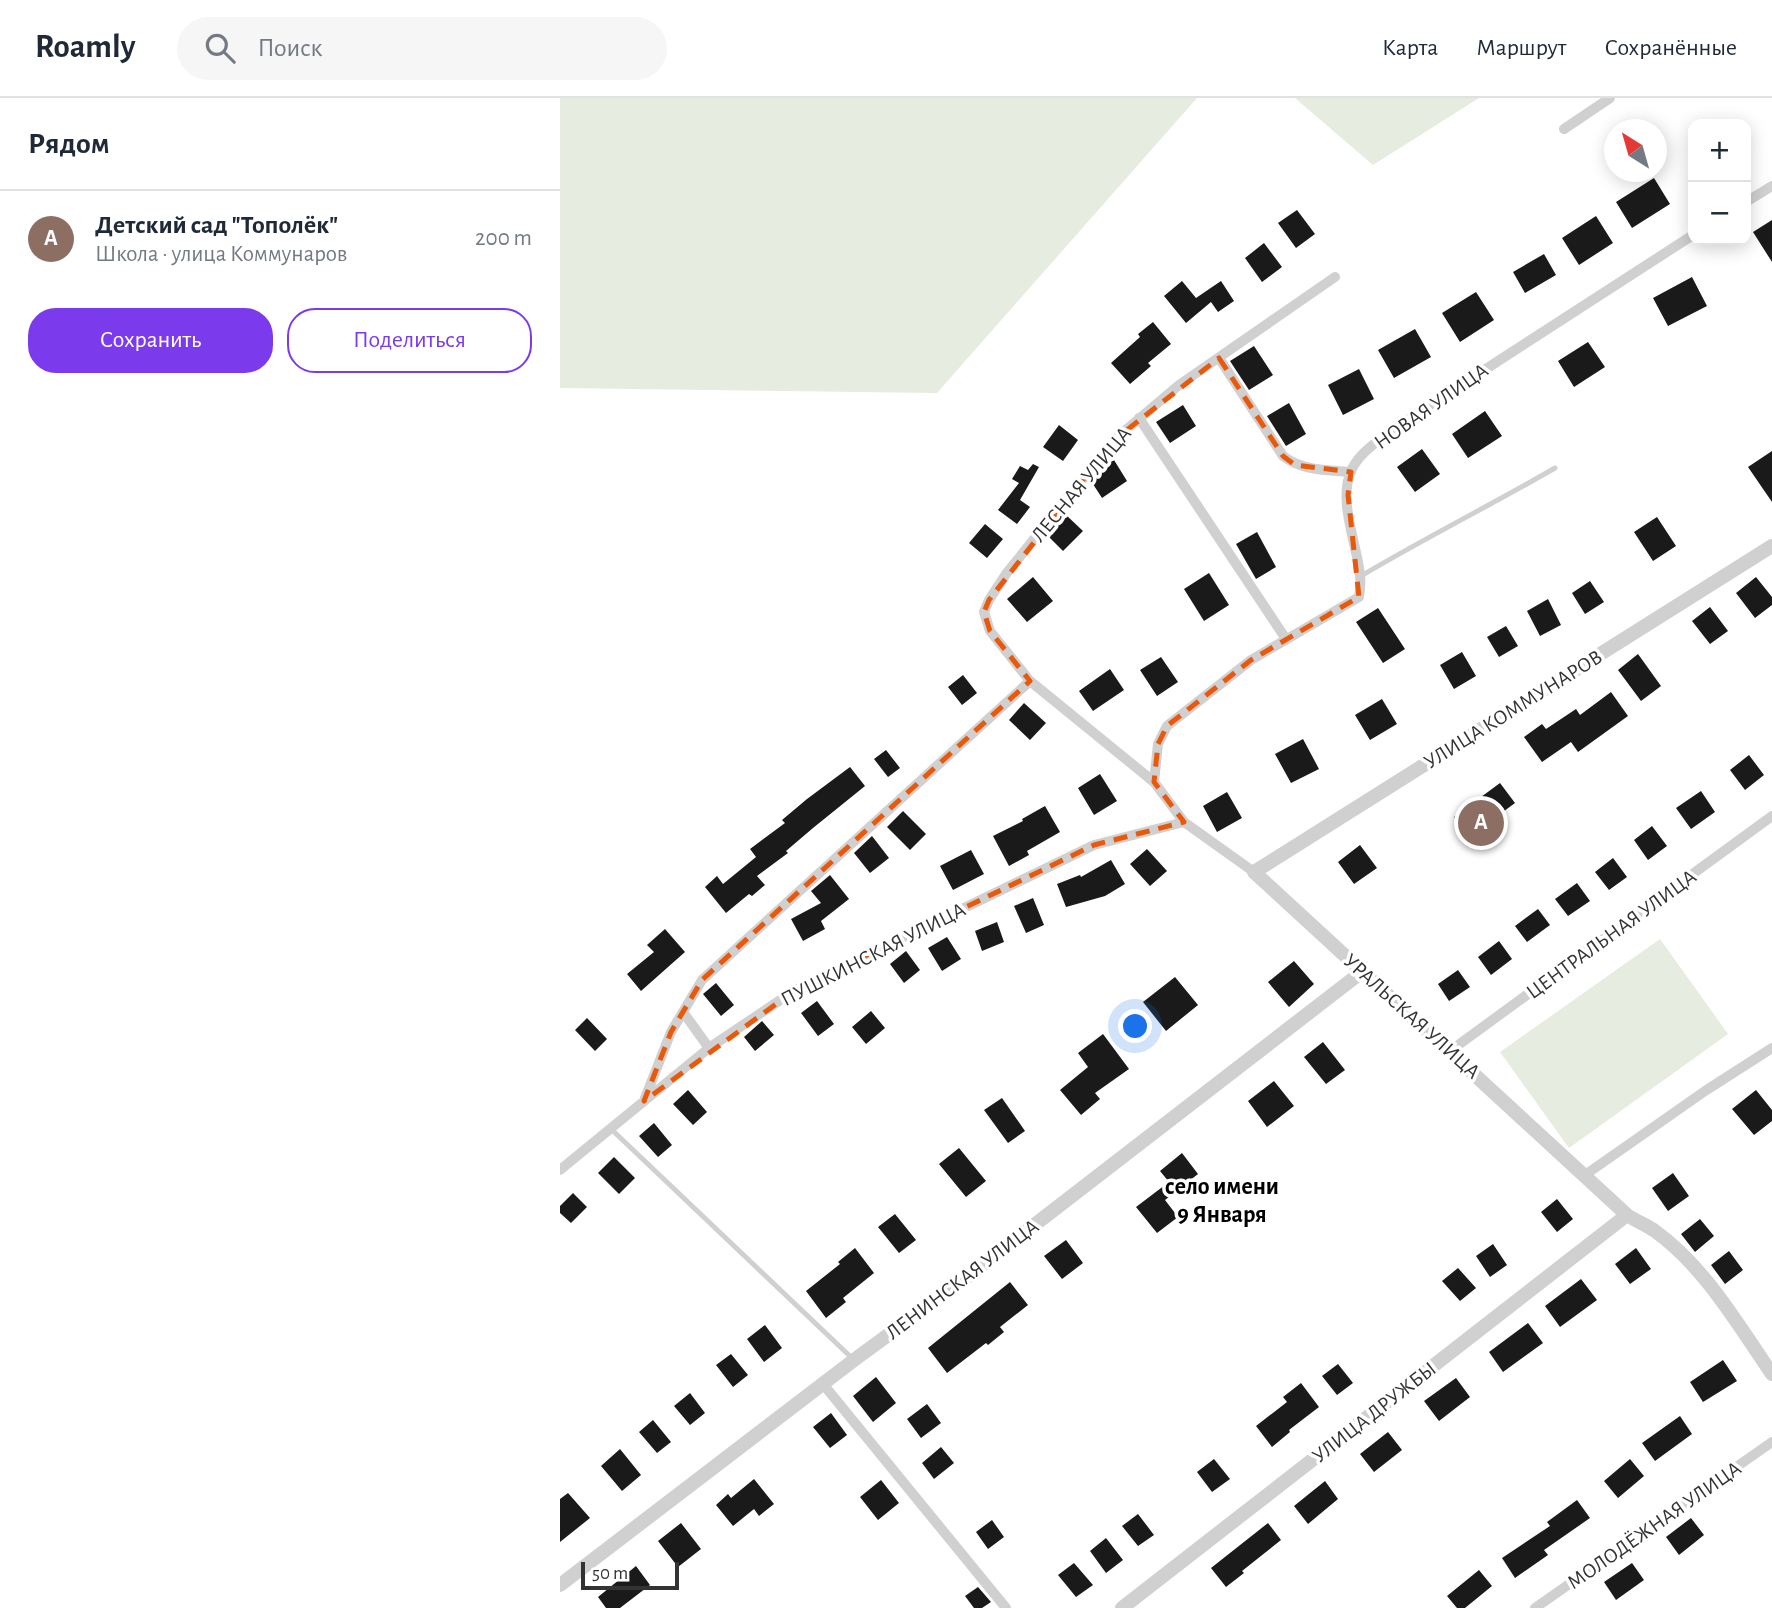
<!DOCTYPE html>
<html lang="ru">
<head>
<meta charset="utf-8">
<style>
	:root { --surface:#fff; --page:#f6f6f7; --text:#1f2937; --muted:#747a83; --line:#e0e1e3; --accent:#7c3aed }
	body { margin:0; font-family:"Alegreya Sans",sans-serif; background:var(--page); color:var(--text) }
	.controls { position:absolute; right:21px; top:21px; display:grid; overflow:hidden; border-radius:14px; box-shadow:0 4px 18px #0003 }
	.controls button { width:63px; height:63px; display:grid; place-items:center; padding:0; border:0; border-bottom:2px solid var(--line); background:var(--surface); color:var(--text); font:35px sans-serif }
	.compass { position:absolute; left:1044px; top:21px; width:63px; height:63px; border-radius:50%; background:var(--surface); box-shadow:0 4px 18px #0003; rotate:323deg }
	.scale { position:absolute; left:21px; bottom:18px; width:98px; box-sizing:border-box; padding-left:7px; border:4px solid #333; border-top:0; font-size:19px; line-height:24px; white-space:nowrap; color:#333; -webkit-text-stroke:5px #fff; paint-order:stroke }
	.you { position:absolute; left:576px; top:929px; width:24px; height:24px; margin:-18px; border:5px solid #fff; border-radius:50%; background:#1a73e8; box-shadow:0 0 0 10px #1a73e833 }
	.badge { display:grid; place-items:center; width:46px; height:46px; border-radius:50%; background:var(--accent); color:#fff; font-size:23px; font-weight:700 }
	.pin { position:absolute; translate:-50% -50%; border:4px solid #fff; box-shadow:0 2px 7px #0006 }
	.list { margin:0; padding:0; list-style:none }
	h2 { display:flex; justify-content:space-between; align-items:center; height:91px; margin:0; padding:0 28px; font-size:30px }
	h2 small { font-size:23px; font-weight:400; color:var(--muted) }
	.list li { display:grid; grid-template-columns:46px 1fr auto; gap:21px; align-items:center; box-sizing:border-box; height:98px; padding:0 28px; border-top:2px solid var(--line) }
	.list b { display:block; font-size:26px; white-space:nowrap }
	.list p { margin:0; font-size:23px; white-space:nowrap; color:var(--muted) }
	.list em { font-size:23px; font-style:normal; color:var(--muted) }
	.actions { display:flex; gap:14px; padding:21px 28px }
	.actions a { flex:1; padding:16px 0; border:2px solid var(--accent); border-radius:28px; text-align:center; font-size:24px; color:var(--accent) }
	.actions .main { background:var(--accent); color:#fff }
	.icon { flex:none; width:38px; height:38px; fill:none; stroke:currentColor; stroke-width:2; stroke-linecap:round; stroke-linejoin:round }
	.map { position:relative; flex:none; width:1212px; height:1510px; overflow:hidden }
	header { display:flex; align-items:center; gap:42px; box-sizing:border-box; height:98px; padding:0 35px; background:var(--surface); border-bottom:2px solid var(--line) }
	header strong { font-size:33px }
	nav { display:flex; gap:38px; margin-inline-start:auto; font-size:24px }
	.search { width:490px; height:63px; background:var(--page); display:flex; align-items:center; gap:18px; box-sizing:border-box; padding:0 24px; border-radius:38px; color:var(--muted); font-size:26px }
	main { display:flex }
	aside { flex:1; background:var(--surface) }
	.map>svg:first-child { display:block }
	.green { fill:#e6ecdf }
	.building { fill:#1a1a1a }
	.lines { fill:none; stroke-linecap:round; stroke-linejoin:round }
	.service { stroke:#d0d0d0; stroke-width:5 }
	.minor { stroke:#d0d0d0; stroke-width:10 }
	.tertiary { stroke:#d0d0d0; stroke-width:14 }
	.marked { fill:none; stroke:#e8590c; stroke-width:5; stroke-dasharray:14 9; stroke-linejoin:round }
	.labels { text-anchor:middle; stroke-width:7; stroke-linejoin:round; paint-order:stroke }
	.street-label { font-size:21px; fill:#333; stroke:#fff }
	.quarter-label { font-size:24px; font-weight:bold; fill:#000; stroke:#fff }
</style>
</head>
<body>
<header>
<strong>Roamly</strong>
<div class="search"><svg class="icon" aria-label="search" viewBox="0 0 24 24"><circle cx="10" cy="10" r="6"/><path d="M15 15l6 6"/></svg>Поиск</div>
<nav><a>Карта</a><a>Маршрут</a><a>Сохранённые</a></nav>
</header>
<main>
<aside>
<h2>Рядом<small></small></h2>
<ul class="list">
<li><span class="badge" style="background:#8d6e63">A</span><div><b>Детский сад &quot;Тополёк&quot;</b><p>Школа · улица Коммунаров</p></div><em>200 m</em></li>
</ul>
<div class="actions"><a class="main">Сохранить</a><a>Поделиться</a></div>
</aside>
<div class="map">
<svg width="1212" height="1510" viewBox="0 0 1212 1510">
	<rect width="100%" height="100%" fill="#fff"/>
	<path class="green" d="M0,0H637L377,295L0,290Z
		M735,0H919L813,67Z
		M1100,841L1168,936L1009,1050L940,954Z"/>
	<path class="building" d="M1094,80L1110,106L1072,130L1056,104Z
		M737,112L755,136L736,150L718,125Z
		M1036,118L1053,145L1019,167L1002,140Z
		M1212,122V164L1193,134Z
		M704,145L722,169L702,184L685,160Z
		M984,156L996,177L965,195L953,174Z
		M1132,179L1147,208L1108,228L1093,200Z
		M622,183L636,200L661,183L674,203L658,214L651,204L626,225L604,198Z
		M916,194L934,222L900,244L882,215Z
		M593,224L611,246L588,265L591,268L570,286L551,265L580,239L578,236Z
		M855,231L871,259L834,280L818,252Z
		M1028,244L1045,269L1014,289L998,263Z
		M694,248L713,277L689,292L670,263Z
		M799,271L814,301L783,317L768,287Z
		M729,305L746,336L726,348L707,318Z
		M623,307L636,328L610,345L596,324Z
		M925,313L942,338L908,360L892,336Z
		M499,327L518,342L503,363L483,349Z
		M862,351L880,376L855,394L837,369Z
		M1212,353V404L1188,369Z
		M554,362L567,383L542,400L531,383L540,371Z
		M473,366L479,369L460,402L470,409L457,426L438,412L459,385L452,381L460,368L468,372Z
		M505,416L523,433L503,453L487,437Z
		M1097,419L1116,448L1093,463L1074,434Z
		M425,426L443,441L427,460L409,445Z
		M697,434L716,469L696,481L676,446Z
		M649,475L669,507L644,523L624,491Z
		M473,479L493,503L467,524L447,501Z
		M1196,479L1212,499V507L1195,520L1176,495Z
		M1030,483L1044,504L1025,516L1012,495Z
		M988,501L1001,527L980,538L967,513Z
		M1150,509L1168,533L1150,546L1132,523Z
		M818,510L845,551L823,565L796,524Z
		M946,528L958,548L939,559L927,539Z
		M902,554L916,578L894,591L880,567Z
		M1078,556L1101,588L1081,603L1058,572Z
		M601,559L618,584L597,598L580,572Z
		M550,571L564,592L533,613L519,593Z
		M403,577L417,595L402,607L388,589Z
		M1051,594L1068,618L1018,654L1011,644L982,664L964,639L982,626L986,631L1016,611L1020,617Z
		M822,601L837,626L810,642L795,617Z
		M464,605L486,625L470,642L449,622Z
		M743,641L759,671L731,685L715,656Z
		M326,652L340,670L328,679L314,661Z
		M1189,657L1204,677L1185,692L1170,672Z
		M290,669L305,688L253,730L226,753L228,755L197,778L205,787L192,798L189,796L166,815L145,789L157,778L163,786L196,759L190,751L225,725L222,722L247,701Z
		M540,676L557,703L534,717L518,690Z
		M940,685L955,705L909,739L894,719Z
		M1141,693L1155,714L1131,731L1116,710Z
		M667,694L682,720L657,734L643,708Z
		M485,708L500,734L467,753L469,757L449,768L433,738L463,723L462,721Z
		M343,713L366,736L350,752L327,729Z
		M1092,728L1107,748L1088,762L1074,742Z
		M312,738L329,760L310,775L294,755Z
		M800,747L817,770L794,786L778,764Z
		M587,751L607,773L590,788L570,766Z
		M411,752L424,776L393,792L380,768Z
		M1053,760L1067,779L1049,792L1035,774Z
		M551,762L565,786L545,798L506,809L497,786L520,777L521,779Z
		M270,777L289,801L261,823L265,831L243,843L231,821L261,805L251,793Z
		M1017,785L1030,803L1008,818L995,801Z
		M473,800L484,827L466,835L454,808Z
		M978,811L990,827L967,844L955,828Z
		M437,824L444,844L422,853L415,833Z
		M105,831L125,854L81,893L67,876L94,854L87,847Z
		M387,839L401,861L382,873L368,850Z
		M939,843L952,861L931,877L918,859Z
		M346,853L360,872L344,885L330,866Z
		M734,863L754,886L729,909L708,884Z
		M898,872L910,889L889,903L878,886Z
		M615,879L638,907L606,933L583,904Z
		M156,885L174,907L161,918L143,896Z
		M257,903L274,926L258,938L241,915Z
		M311,913L325,930L306,946L292,929Z
		M27,920L47,941L35,953L15,932Z
		M202,923L214,937L195,953L184,939Z
		M543,936L569,971L535,995L540,1001L521,1017L500,992L528,969L518,955Z
		M763,944L785,972L766,986L744,959Z
		M714,983L734,1008L707,1029L688,1003Z
		M128,992L147,1014L133,1027L113,1006Z
		M1196,992L1212,1012V1023L1194,1037L1172,1011Z
		M442,1000L465,1033L448,1045L424,1012Z
		M94,1025L112,1047L98,1059L79,1038Z
		M399,1050L426,1083L406,1099L379,1066Z
		M622,1055L638,1076L605,1102L618,1119L597,1135L576,1109L609,1084L600,1073Z
		M54,1059L75,1080L59,1096L38,1075Z
		M1113,1075L1129,1098L1108,1113L1092,1090Z
		M13,1095L27,1109L11,1125L0,1115V1108Z
		M997,1101L1013,1121L997,1134L981,1114Z
		M335,1116L356,1142L339,1155L318,1129Z
		M1140,1121L1154,1138L1135,1154L1121,1136Z
		M506,1142L523,1165L502,1181L484,1158Z
		M933,1146L947,1167L930,1179L916,1158Z
		M295,1150L314,1175L283,1200L286,1204L266,1220L246,1193L280,1166L278,1164Z
		M1076,1150L1091,1171L1070,1186L1055,1166Z
		M1169,1153L1183,1172L1165,1186L1151,1167Z
		M898,1170L916,1190L900,1203L882,1183Z
		M1021,1181L1037,1202L1000,1229L985,1208Z
		M450,1184L468,1207L440,1229L444,1234L428,1247L426,1245L387,1275L368,1250Z
		M968,1225L983,1245L943,1274L929,1254Z
		M205,1227L222,1250L204,1264L187,1241Z
		M171,1256L188,1277L173,1289L156,1267Z
		M1163,1262L1177,1283L1143,1304L1130,1284Z
		M778,1266L793,1285L777,1297L762,1278Z
		M316,1279L336,1305L313,1324L293,1298Z
		M896,1280L910,1299L879,1323L864,1303Z
		M741,1285L759,1309L729,1332L730,1334L712,1349L696,1328L727,1304L723,1299Z
		M130,1295L145,1315L130,1327L114,1308Z
		M367,1306L381,1325L361,1340L347,1321Z
		M271,1315L287,1337L270,1350L253,1329Z
		M1120,1318L1132,1336L1095,1363L1082,1345Z
		M93,1322L111,1344L97,1355L79,1334Z
		M828,1334L842,1352L814,1374L800,1356Z
		M381,1349L394,1365L374,1381L362,1365Z
		M60,1351L81,1377L62,1393L41,1368Z
		M654,1361L670,1381L652,1394L637,1374Z
		M1070,1361L1084,1378L1058,1400L1044,1383Z
		M194,1381L214,1406L199,1418L194,1411L173,1428L156,1407L168,1396L171,1400Z
		M321,1382L339,1405L318,1422L300,1399Z
		M765,1383L778,1401L748,1426L734,1408Z
		M8,1395L30,1420L0,1444V1401Z
		M1017,1402L1030,1420L984,1452L988,1457L955,1480L942,1460L990,1428L987,1424Z
		M578,1416L594,1437L578,1448L562,1428Z
		M1131,1420L1144,1437L1119,1457L1106,1439Z
		M432,1422L444,1439L428,1451L416,1434Z
		M121,1425L141,1451L118,1469L98,1443Z
		M708,1425L721,1442L682,1473L684,1475L666,1489L651,1470Z
		M546,1440L563,1462L546,1475L530,1453Z
		M514,1465L533,1487L516,1499L498,1477Z
		M1072,1465L1084,1482L1056,1502L1044,1484Z
		M76,1468L90,1487L60,1510H46L38,1499Z
		M919,1472L932,1488L905,1510H897L887,1498Z
		M418,1489L431,1504L422,1510H414L405,1498Z"/>
	<g class="lines">
		<path class="service" d="M801,478C865,440 931,407 995,370
			M50,1030L294,1262"/>
		<path class="minor" d="M1004,31L1050,0
			M1186,104L1212,88
			M659,260L723,358C743,373 766,372 791,374
			M579,320L726,541
			M594,684L598,646L607,628L691,562L799,499C800,492 801,484 800,477C797,446 778,404 791,373C798,356 816,345 830,333L1133,137
			M694,774L624,724L594,684L470,583L430,533L424,514L429,502L446,476L554,342L619,287L775,179
			M123,914L149,950
			M890,953L1212,718
			M85,1000L111,934L142,882L470,583
			M0,1072L149,950L235,892L534,747L624,724
			M1025,1077L1145,993L1212,950
			M263,1286L446,1510
			M975,1510L1212,1344"/>
		<path class="tertiary" d="M1212,448L694,774L1067,1117C1076,1123 1087,1127 1095,1133C1145,1169 1178,1227 1212,1276
			M0,1487L294,1262L403,1182L803,873
			M562,1510L1067,1117"/>
	</g>
	<path class="marked" d="M659,260L723,358L735,367L791,374L788,397L799,499L691,562L607,628L598,646L594,684L624,724L534,747L235,892L84,1003L111,934L142,882L470,583L430,533L424,514L429,502L554,342Z"/>
	<g class="labels">
		<g class="street-label">
			<text transform="translate(871 308) rotate(-35)" y="7">НОВАЯ УЛИЦА</text>
			<text transform="translate(521 386) rotate(-50)" y="7">ЛЕСНАЯ УЛИЦА</text>
			<text transform="translate(953 611) rotate(-32)" y="7">УЛИЦА КОММУНАРОВ</text>
			<text transform="translate(1051 836) rotate(-36)" y="7">ЦЕНТРАЛЬНАЯ УЛИЦА</text>
			<text transform="translate(313 856) rotate(-27)" y="7">ПУШКИНСКАЯ УЛИЦА</text>
			<text transform="translate(852 918) rotate(42)" y="7">УРАЛЬСКАЯ УЛИЦА</text>
			<text transform="translate(402 1181) rotate(-37)" y="7">ЛЕНИНСКАЯ УЛИЦА</text>
			<text transform="translate(814 1314) rotate(-38)" y="7">УЛИЦА ДРУЖБЫ</text>
			<text transform="translate(1094 1427) rotate(-35)" y="7">МОЛОДЁЖНАЯ УЛИЦА</text>
		</g>
		<g class="quarter-label">
			<text x="662" y="1096">село имени<tspan x="662" dy="28">9 Января</tspan></text>
		</g>
	</g>
</svg>
<div class="controls">
<button>+</button>
<button>−</button>
</div>
<svg class="compass" viewBox="-18 -18 36 36"><path d="M0-13l5 13h-10z" fill="#e53935"/><path d="M0 13l5-13h-10z" fill="#747a83"/></svg>
<div class="scale">50 m</div>
<div class="you"></div>
<div class="pin badge" style="left:921px;top:725px;background:#8d6e63">A</div>
</div>
</main>
</body>
</html>
